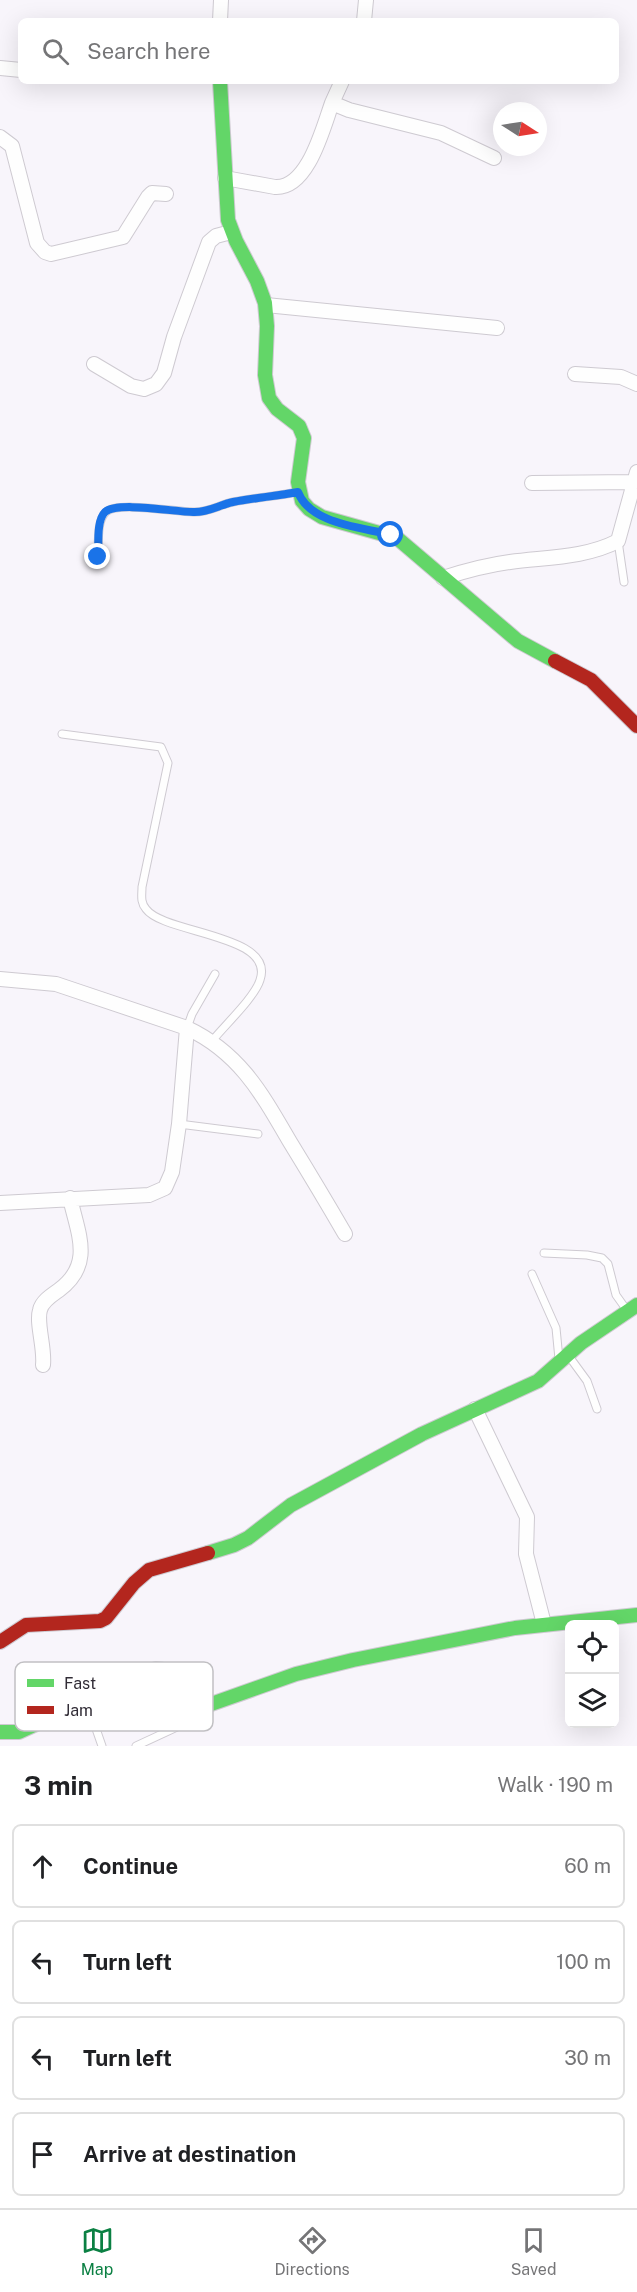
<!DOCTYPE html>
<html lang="en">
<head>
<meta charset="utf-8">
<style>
	:root { --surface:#fff; --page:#f6f6f6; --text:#202124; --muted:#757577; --line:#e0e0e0; --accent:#0b8043 }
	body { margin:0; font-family:"Public Sans",sans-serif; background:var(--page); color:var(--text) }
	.controls { position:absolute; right:18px; bottom:18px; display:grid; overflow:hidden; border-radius:9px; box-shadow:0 6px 24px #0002 }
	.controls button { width:54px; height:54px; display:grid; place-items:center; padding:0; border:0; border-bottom:2px solid var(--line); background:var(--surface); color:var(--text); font:30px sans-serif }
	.compass { position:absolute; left:493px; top:102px; width:54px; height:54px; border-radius:50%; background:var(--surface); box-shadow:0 6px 24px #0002; rotate:102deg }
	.stop { position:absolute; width:18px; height:18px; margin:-14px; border:4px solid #1a73e8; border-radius:50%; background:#fff }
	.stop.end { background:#1a73e8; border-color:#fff; box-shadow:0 2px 6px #0008 }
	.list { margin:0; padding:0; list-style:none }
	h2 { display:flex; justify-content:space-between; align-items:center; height:78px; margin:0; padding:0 24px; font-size:26px }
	h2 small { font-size:20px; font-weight:400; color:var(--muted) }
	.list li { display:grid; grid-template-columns:39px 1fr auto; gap:18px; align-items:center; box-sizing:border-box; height:84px; margin:0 12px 12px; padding:0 12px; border:2px solid var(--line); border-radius:9px }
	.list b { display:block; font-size:22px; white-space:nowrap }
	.list em { font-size:20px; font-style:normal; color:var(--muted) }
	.icon { flex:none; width:33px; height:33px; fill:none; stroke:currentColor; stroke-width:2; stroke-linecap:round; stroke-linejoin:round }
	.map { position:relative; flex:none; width:637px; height:1746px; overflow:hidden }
	.search { position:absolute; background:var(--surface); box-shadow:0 6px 24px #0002; left:18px; right:18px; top:18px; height:66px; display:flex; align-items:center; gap:15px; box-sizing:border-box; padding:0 21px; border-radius:9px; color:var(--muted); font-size:22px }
	.sheet { height:462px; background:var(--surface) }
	nav { display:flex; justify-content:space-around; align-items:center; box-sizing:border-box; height:84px; border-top:2px solid var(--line); background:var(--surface); font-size:16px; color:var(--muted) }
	nav a { display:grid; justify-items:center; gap:3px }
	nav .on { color:var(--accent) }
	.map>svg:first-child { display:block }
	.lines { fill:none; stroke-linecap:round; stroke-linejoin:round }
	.lane-casing { stroke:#cecad1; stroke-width:9 }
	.street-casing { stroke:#cecad1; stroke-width:16 }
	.fast-casing { stroke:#cecad1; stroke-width:16 }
	.jam-casing { stroke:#cecad1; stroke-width:16 }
	.lane { stroke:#fefefe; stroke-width:7 }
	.street { stroke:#fefefe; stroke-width:14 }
	.fast { stroke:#63d668; stroke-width:14 }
	.jam { stroke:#b3261e; stroke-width:14 }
	.route { stroke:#1a73e8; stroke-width:8 }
	.key { fill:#fff; stroke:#c1c0c3; stroke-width:1.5 }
	.key-label { font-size:16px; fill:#312c36 }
</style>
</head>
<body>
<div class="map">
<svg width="637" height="1746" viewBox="0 0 637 1746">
	<rect width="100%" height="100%" fill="#f8f5fb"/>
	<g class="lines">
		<g class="lane-casing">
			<path id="lane" d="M618,541L624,582
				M98,557C99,545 96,521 106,512C118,501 175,512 193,512C207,513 219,505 233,502C254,498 276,496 298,492
				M62,734L161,747L168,763L142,887C142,895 140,902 146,909C164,934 276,934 260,980C255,997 224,1026 212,1041
				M187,1028L192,1014L215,974
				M179,1124L258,1134
				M544,1253L587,1255L602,1258L608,1264L616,1295L626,1309
				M532,1274L556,1328L559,1359
				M568,1355L587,1381L597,1409
				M87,1703L102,1746
				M136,1746L190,1721L196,1708"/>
		</g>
		<g class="street-casing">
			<path id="street" d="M220,21L221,0
				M364,21L366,0
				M0,68L21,70
				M332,103L342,81
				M0,137L12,146L37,243L45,252L51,254L123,237L148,197L152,193L166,194
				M225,178L275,187C308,189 323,128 332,103L349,110L441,133L494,158
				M266,305L497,328
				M94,364L131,386L144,389L156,384L164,373L174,337L209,242L216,236L231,232
				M575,374L621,377L637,384
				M532,483L634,482
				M443,578C465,571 487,565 510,562C547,557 585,558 618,541L637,472
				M0,979L56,984L187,1028L179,1124L172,1172L165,1188L149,1195L0,1203
				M187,1028C240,1053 262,1094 290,1142C309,1173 327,1203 345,1234
				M43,1365C45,1348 36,1323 40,1310C42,1301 52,1295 59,1290C94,1264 78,1234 70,1198
				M475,1409L527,1517L526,1554L544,1624"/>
		</g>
		<g class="fast-casing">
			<path id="fast" d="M220,81L228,220L236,241L257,281L265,303L267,326L265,375L269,398L277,409L299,426L304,438L298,482L302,501L309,509L322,517L397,538L518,641L555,661
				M208,1553L234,1545L248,1538L291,1505L422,1434L538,1381L581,1343L637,1305
				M0,1732H19L156,1669C176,1669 180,1688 187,1703L200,1708L296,1674L353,1660L515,1628L637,1615"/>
		</g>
		<g class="jam-casing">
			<path id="jam" d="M555,661L591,680L637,726
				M0,1642L26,1625L100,1621L106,1618L134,1583L149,1570L208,1553"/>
		</g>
		<use href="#lane" class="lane"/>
		<use href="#street" class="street"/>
		<use href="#fast" class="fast"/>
		<use href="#jam" class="jam"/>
	</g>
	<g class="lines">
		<path class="route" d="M98,557C99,545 96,521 105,512C118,501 175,512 193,512C207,513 219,505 233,502C254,498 276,496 298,492C310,524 361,527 391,535"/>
	</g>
	<rect x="15" y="1662" width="198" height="69" rx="9" class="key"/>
	<rect x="27" y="1679" width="27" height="8" fill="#63d668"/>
	<rect x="27" y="1706" width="27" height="8" fill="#b3261e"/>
	<g class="key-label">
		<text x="64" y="1689">Fast</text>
		<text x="64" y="1716">Jam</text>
	</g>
</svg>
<div class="controls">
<button><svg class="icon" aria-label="locate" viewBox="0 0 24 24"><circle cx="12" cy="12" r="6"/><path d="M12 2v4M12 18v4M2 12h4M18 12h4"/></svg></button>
<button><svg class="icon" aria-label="layers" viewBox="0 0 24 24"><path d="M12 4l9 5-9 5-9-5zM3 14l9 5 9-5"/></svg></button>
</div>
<svg class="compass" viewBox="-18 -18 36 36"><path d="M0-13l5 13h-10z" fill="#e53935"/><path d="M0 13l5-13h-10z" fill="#757577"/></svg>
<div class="stop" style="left:391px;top:535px"></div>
<div class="stop end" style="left:98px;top:557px"></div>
<div class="search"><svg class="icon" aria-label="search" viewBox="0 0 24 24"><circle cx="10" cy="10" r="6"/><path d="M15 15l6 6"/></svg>Search here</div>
</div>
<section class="sheet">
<h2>3 min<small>Walk · 190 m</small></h2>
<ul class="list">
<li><svg class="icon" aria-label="ahead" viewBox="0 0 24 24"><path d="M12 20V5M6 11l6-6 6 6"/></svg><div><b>Continue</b></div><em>60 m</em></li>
<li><svg class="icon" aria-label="left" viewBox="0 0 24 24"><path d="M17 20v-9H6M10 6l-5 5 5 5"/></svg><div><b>Turn left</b></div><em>100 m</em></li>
<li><svg class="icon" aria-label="left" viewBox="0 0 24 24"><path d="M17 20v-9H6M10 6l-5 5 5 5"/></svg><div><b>Turn left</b></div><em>30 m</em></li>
<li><svg class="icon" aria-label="arrive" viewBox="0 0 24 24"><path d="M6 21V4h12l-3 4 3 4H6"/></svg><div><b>Arrive at destination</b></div></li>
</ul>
</section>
<nav>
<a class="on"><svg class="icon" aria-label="map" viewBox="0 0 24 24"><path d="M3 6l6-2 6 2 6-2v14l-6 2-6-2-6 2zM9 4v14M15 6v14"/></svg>Map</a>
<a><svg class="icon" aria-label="directions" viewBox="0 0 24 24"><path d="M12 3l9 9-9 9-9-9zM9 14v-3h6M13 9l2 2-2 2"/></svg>Directions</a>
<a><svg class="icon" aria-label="saved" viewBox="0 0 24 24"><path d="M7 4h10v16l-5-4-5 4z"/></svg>Saved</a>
</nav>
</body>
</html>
